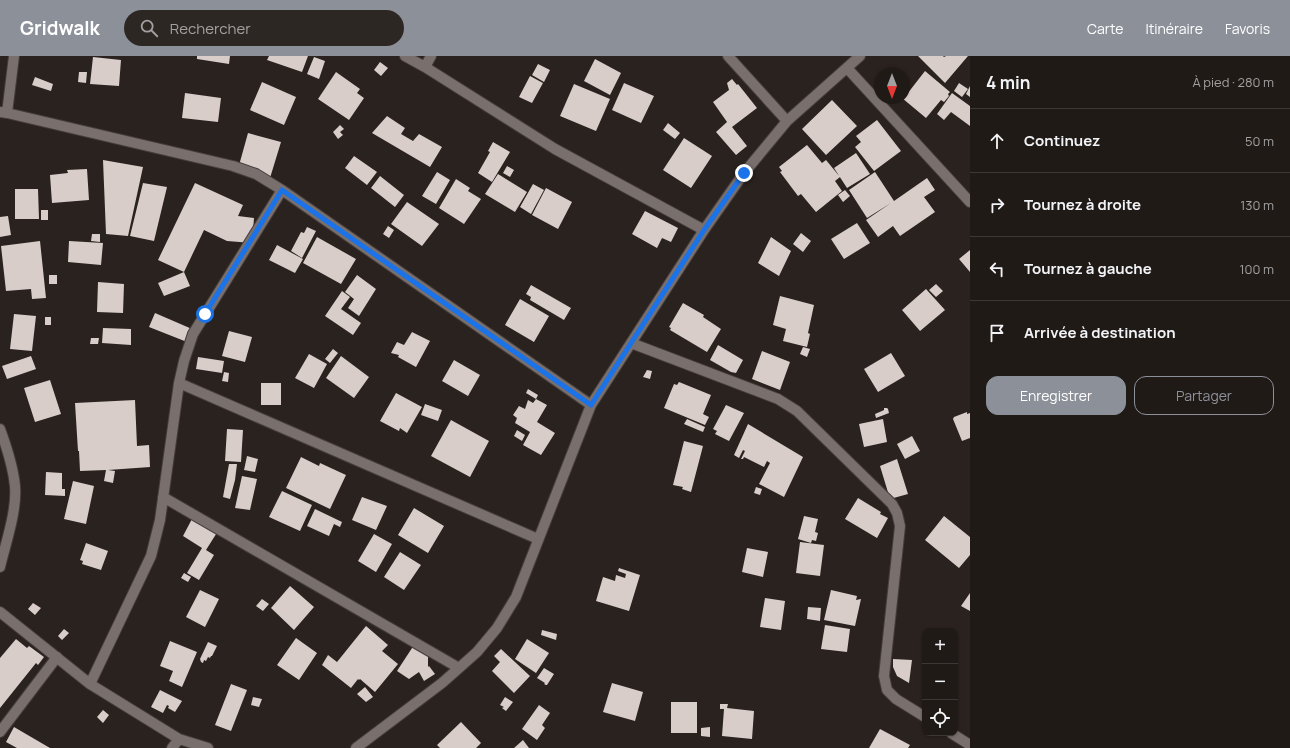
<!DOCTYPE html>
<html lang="fr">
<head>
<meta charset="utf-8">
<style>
	:root { --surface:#201a17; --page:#2d2724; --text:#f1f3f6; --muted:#a2a1a1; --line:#3d3836; --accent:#8c9099 }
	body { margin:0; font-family:Manrope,sans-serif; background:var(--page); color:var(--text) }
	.controls { position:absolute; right:12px; bottom:12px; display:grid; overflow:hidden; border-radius:8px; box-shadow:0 1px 3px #0004 }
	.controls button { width:36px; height:36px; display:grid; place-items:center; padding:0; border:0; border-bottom:1px solid var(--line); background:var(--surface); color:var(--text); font:20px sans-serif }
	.compass { position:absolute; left:874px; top:12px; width:36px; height:36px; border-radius:50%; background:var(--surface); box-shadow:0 1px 3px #0004; rotate:180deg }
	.stop { position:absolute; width:12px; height:12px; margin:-9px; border:3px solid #1a73e8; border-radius:50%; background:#fff }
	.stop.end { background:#1a73e8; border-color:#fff; box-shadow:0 1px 4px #0008 }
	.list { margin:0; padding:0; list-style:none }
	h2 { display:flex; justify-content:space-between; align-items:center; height:52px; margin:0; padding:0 16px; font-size:17px }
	h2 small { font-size:13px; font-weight:400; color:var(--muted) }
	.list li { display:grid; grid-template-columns:26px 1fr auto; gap:12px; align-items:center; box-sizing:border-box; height:64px; padding:0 16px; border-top:1px solid var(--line) }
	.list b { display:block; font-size:15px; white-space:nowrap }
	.list em { font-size:13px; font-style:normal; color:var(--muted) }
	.actions { display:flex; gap:8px; padding:12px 16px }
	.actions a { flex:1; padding:9px 0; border:1px solid var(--accent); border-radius:12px; text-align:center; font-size:14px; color:var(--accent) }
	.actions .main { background:var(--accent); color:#fff }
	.icon { flex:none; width:22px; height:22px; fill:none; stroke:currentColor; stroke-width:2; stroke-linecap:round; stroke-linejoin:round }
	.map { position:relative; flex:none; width:970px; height:692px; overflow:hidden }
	header { display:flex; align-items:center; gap:24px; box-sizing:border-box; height:56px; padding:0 20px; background:var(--accent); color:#fff }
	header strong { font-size:19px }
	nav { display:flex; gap:22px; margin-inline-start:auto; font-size:14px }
	.search { width:280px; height:36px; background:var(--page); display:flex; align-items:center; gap:10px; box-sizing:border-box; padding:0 14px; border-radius:22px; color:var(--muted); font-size:15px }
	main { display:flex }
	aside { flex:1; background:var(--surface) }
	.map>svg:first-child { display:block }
	.building { fill:#d8cdc9 }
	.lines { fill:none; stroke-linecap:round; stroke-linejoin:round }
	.minor-casing { stroke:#453d3b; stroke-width:12 }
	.minor { stroke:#796f6c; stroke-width:10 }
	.route { stroke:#1a73e8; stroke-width:5 }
</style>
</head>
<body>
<header>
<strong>Gridwalk</strong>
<div class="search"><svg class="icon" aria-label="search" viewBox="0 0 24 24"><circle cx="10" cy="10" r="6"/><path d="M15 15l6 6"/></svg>Rechercher</div>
<nav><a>Carte</a><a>Itinéraire</a><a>Favoris</a></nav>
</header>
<main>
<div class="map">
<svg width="970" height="692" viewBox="0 0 970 692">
	<rect width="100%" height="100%" fill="#2a221f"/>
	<path class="building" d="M197,0H230L229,8L197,3Z
		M269,0H308L302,16L267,4Z
		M918,0H943L944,1L946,0H968L945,27Z
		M93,1L121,4L119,30L90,28Z
		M314,1L325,5L319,23L307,18Z
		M595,3L621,17L610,39L584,25Z
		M380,6L388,12L381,20L374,14Z
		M538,8L550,14L544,26L532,19Z
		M925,15L950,36L948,38L949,40L944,46L941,44L926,62L902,42H904Z
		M79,16H87L86,27L78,26Z
		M336,16L360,33L357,37L364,42L349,64L318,43Z
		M530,20L543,27L532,47L519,41Z
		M35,21L53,28L51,35L32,29Z
		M732,23L737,29L738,28L757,52L732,71L747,90L736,99L716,76L727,66L713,46L729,34L727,27Z
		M262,26L296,41L284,69L250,54Z
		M624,27L654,40L641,67L612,54Z
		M959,27L968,33L962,41L954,35Z
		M574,28L610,43L596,75L560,60Z
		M970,30V41L966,38Z
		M185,37L221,42L218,66L182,62Z
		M952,37L970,50V70L951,56L944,64L937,58Z
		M832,44L857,70L826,99L802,73Z
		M387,60L405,72L401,78L413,85L419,78L442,91L430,111L372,77Z
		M877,64L901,95L874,115L855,91L861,86L856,80Z
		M668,67L680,77L675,83L663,74Z
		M340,69L344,73L340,76L343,79L338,83L333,76Z
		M248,77L281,86L270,122L238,113Z
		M684,82L712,100L691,132L663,114Z
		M493,86L510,96L492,126L478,117L490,96L488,95Z
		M807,89L822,107L826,104L840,121L835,125L842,135L816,156L801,138L798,140L780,116L782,115L779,111Z
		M856,97L870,118L847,132L834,112Z
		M354,100L377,116L367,129L345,112Z
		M103,104L143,111L128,180L106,178Z
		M507,110L514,114L510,121L503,117Z
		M87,113L89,144L52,147L50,119L68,117L67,114Z
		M437,116L450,124L436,148L422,140Z
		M875,116L894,145L927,122L935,134L924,141L935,156L900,180L893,170L878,181L866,164L891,147L867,162L849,134Z
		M498,118L527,136L515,156L485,138Z
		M380,120L404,139L395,151L371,132Z
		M456,123L470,132L468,135L481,143L464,168L439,152Z
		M143,127L167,131L154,185L130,180Z
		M195,127L243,149L238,160L254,162L252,187L227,185L204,174L184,216L158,204Z
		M533,128L544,134L531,158L520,151Z
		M546,132L572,146L558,173L532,159Z
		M15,133H38L39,163H15Z
		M845,134L850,140L843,146L838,139Z
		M407,146L439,168L422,190L391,168Z
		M41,154H48V164H41Z
		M645,155L678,172L671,186L662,182L657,192L632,178Z
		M8,160L11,179L0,181V161Z
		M857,167L870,187L844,203L831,183Z
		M388,170L394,174L389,182L383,178Z
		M307,171L316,175L302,202L291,195L301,176L304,177Z
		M801,177L811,185L803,196L793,188Z
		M92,178H100V186L91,185Z
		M317,181L356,203L341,228L303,207Z
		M771,181L791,195L779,220L758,207Z
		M40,185L46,242L32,243L31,233L6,235L1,190Z
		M69,185L103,187L101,209L68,206Z
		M277,189L303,203L295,217L269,204Z
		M970,194V216L959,203Z
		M184,216L190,230L164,240L158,227Z
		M49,219H57V228H49Z
		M357,219L376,233L359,260L348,252L354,243L345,236Z
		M98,226L124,228L123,257L97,256Z
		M936,228L943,235L936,241L929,234Z
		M531,229L571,252L564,264L530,244L531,241L526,238Z
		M926,233L945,254L920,275L902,254Z
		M342,235L350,241L341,253L361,267L353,279L325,260Z
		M780,240L814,249L808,277L810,278L807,291L783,285L786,273L773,269Z
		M520,243L549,260L534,286L505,269Z
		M683,247L704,259L703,261L721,273L707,296L670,274L671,272L669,271Z
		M155,257L192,273L187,286L149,271Z
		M14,258L36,260L32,295L10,293Z
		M45,261H51V269H45Z
		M103,272L131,273V289L102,287Z
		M229,275L252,281L245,306L222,300Z
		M412,276L430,285L416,311L398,301L399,299L391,297L397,286L404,289Z
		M91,282H99L98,288H90Z
		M718,289L743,304L736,317L731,316L710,304Z
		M803,291L810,293L807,301L800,298Z
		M333,293L338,297L330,307L325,303Z
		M762,295L790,306L780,334L752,323Z
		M891,297L905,320L878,336L864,313Z
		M309,298L327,308L314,332L295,322Z
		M31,300L36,313L7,323L2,310Z
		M341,300L369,321L354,342L326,322Z
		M198,301L224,305L222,317L196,313Z
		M454,304L480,319L468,340L442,325Z
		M647,314L652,315L650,323L643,321Z
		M224,316L229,317L228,326L222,325Z
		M50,324L61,358L35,366L24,332Z
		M679,326L711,339L703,358L709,361L705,369L664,352L674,328L677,329Z
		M261,327H281V349H261Z
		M528,333L538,339L536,343L547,349L537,366L555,377L541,399L523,389L530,376L515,367L517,362L513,359L519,350L525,353L528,344L533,347L536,343L526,337Z
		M396,337L422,351L407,377L400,372L399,375L380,365Z
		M135,344L137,390L149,389L150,411L108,414L115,415L113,427L104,425L106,414L80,415L79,395H78L75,347Z
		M425,348L442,354L438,365L421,359Z
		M726,349L744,357L729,385L715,378L717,375L713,373Z
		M884,352H887L888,353L889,357L876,362L875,358L882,355L884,354Z
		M967,356V358L970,357V382L962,385L953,363L954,361Z
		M687,363L705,371L703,376L684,368Z
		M883,363L887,386L864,391L859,368Z
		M451,364L489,385L470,421L431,400Z
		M748,368L803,401L784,441L759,428L770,407L767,405L764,411L744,401L743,403H741L745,395L743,394L739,402L734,399Z
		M227,373L243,374L241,406L225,405Z
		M517,374L525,379L522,385L514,380Z
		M912,380L920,395L905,403L897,388Z
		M684,385L703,390L691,436L682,433L683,431L673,429Z
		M247,400L258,403L255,416L244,414Z
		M301,401L319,410L320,407L346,419L330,453L286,432Z
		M897,403L908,438L890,443L880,410Z
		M229,408H237L235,424L230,443L223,441Z
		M46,416L62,417V433H65V440L45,439Z
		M242,420L257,423L250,454L235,452Z
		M73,425L94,430L86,468L64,463Z
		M756,431L762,433L760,439L754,437Z
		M282,435L312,449L300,475L269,461Z
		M362,441L387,450L376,474L352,464Z
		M858,442L881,456L880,458L888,462L877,482L845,463Z
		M414,452L444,470L428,497L398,479Z
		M315,453L342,466L340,471L334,468L329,480L307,470Z
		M804,460L818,463L815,476L818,477L816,485L812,484L811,487L798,483Z
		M944,460L970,481V499L959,512L925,484Z
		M193,461L218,475L206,494L214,499L199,524L187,517L202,492L183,480Z
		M374,478L392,488L376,516L358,505Z
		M800,486L824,489L820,520L796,517Z
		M86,487L108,495L101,514L82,508L83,505L80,504Z
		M747,492L768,496L763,521L742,516Z
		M400,496L421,509L404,534L384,521Z
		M619,512L640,519L629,555L596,545L603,521L615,525L616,519L625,522L626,518L618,515Z
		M184,517L191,521L188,526L181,522Z
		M290,530L314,551L294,574L271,552Z
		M200,534L219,543L205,571L186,561Z
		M831,534L857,540L856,544L861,543L855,570L824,564Z
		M970,537V555L961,550Z
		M765,542L785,545L781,574L760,571Z
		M262,543L269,548L263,555L256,550Z
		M33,547L41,552L35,559L28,553Z
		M808,551L821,552L820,565L807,563Z
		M825,569L850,573L847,596L821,593Z
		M366,570L388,589L382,595L398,608L375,636L360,623L359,624L358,623L351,632L322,609L328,599L337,606Z
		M64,573L69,577L62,584L58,580Z
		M542,574L557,578L556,584L541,579Z
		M296,582L317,597L299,624L277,609Z
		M16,583L27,592L29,590L44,601L38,609L36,607L0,652V602Z
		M527,583L549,597L536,617L515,603Z
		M170,585L197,596L182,631L169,625L173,615L160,610Z
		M208,586L217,590L212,600H211L210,602L208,601L206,605L204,604L203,607L201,606L200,603Z
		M414,589L428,598V611L429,610L435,618L424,625L419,616L409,623L397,615Z
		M501,593L530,620L514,637L492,615L500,606L494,600Z
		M893,603L912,604L909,627L897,620L893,611Z
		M544,612L554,618L547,629H546L544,628L545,627L537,622Z
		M612,627L643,636L635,665L603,656Z
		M231,628L247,634L231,675L215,669Z
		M365,631L373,641L366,646L357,638Z
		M160,634L182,645L175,656L168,652L169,650L167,649L163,657L151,651Z
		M253,641L262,643L259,651L251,649Z
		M505,641L513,646L506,655L502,652L504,651L500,649Z
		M671,646H697V677H671Z
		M720,648H728L727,652L754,655L752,683L722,680L724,653H720Z
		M539,649L550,657L542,669L545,672L537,684L522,673Z
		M103,654L109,659L103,667L97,661Z
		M461,666L481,687L476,692H440L437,689Z
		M14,671L50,692H17L6,686Z
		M710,671V681L701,680V672Z
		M880,673L910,689L908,692H869Z
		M523,684L529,692H514Z"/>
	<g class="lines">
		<g class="minor-casing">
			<path id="minor" d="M405,0L425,11L555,93L704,174
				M728,0L787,65
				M425,11L431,0
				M847,12L970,146
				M0,56L7,57L14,0
				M7,57L233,110L256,118L282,134L591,349
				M631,287L778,343L797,355L892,448L897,457L900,470L884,620L887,634L896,643L925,661
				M179,327L538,483
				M0,373C7,392 13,410 15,430C17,455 6,486 0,511
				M163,441L459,612
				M0,556L90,628L179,683L208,692
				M90,628L151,500L160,464L179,327L184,305L193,278L282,134
				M0,676L57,601
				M951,677L970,689
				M172,692L179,683
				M356,692L442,627L459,612L477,596L497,572L516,541L591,349L704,174L744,117L787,65L860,0"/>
		</g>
		<use href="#minor" class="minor"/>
	</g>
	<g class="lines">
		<path class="route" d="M205,258L282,134L591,349L704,174L744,117"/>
	</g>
</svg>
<div class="controls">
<button>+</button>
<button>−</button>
<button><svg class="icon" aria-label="locate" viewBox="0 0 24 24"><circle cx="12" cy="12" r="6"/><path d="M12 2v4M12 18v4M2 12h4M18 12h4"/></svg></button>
</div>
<svg class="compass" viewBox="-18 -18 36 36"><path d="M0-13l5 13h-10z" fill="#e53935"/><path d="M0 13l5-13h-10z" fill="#a2a1a1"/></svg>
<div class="stop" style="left:205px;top:258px"></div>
<div class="stop end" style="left:744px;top:117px"></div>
</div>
<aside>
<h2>4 min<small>À pied · 280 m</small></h2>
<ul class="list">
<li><svg class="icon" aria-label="ahead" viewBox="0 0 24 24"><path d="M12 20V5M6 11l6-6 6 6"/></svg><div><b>Continuez</b></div><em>50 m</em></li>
<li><svg class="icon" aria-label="right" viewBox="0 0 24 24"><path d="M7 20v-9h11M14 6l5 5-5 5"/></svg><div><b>Tournez à droite</b></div><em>130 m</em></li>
<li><svg class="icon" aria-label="left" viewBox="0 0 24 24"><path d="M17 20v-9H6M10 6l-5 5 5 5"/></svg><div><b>Tournez à gauche</b></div><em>100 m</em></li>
<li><svg class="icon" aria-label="arrive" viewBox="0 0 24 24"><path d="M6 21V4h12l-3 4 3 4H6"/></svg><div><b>Arrivée à destination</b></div></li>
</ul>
<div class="actions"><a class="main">Enregistrer</a><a>Partager</a></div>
</aside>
</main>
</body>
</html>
